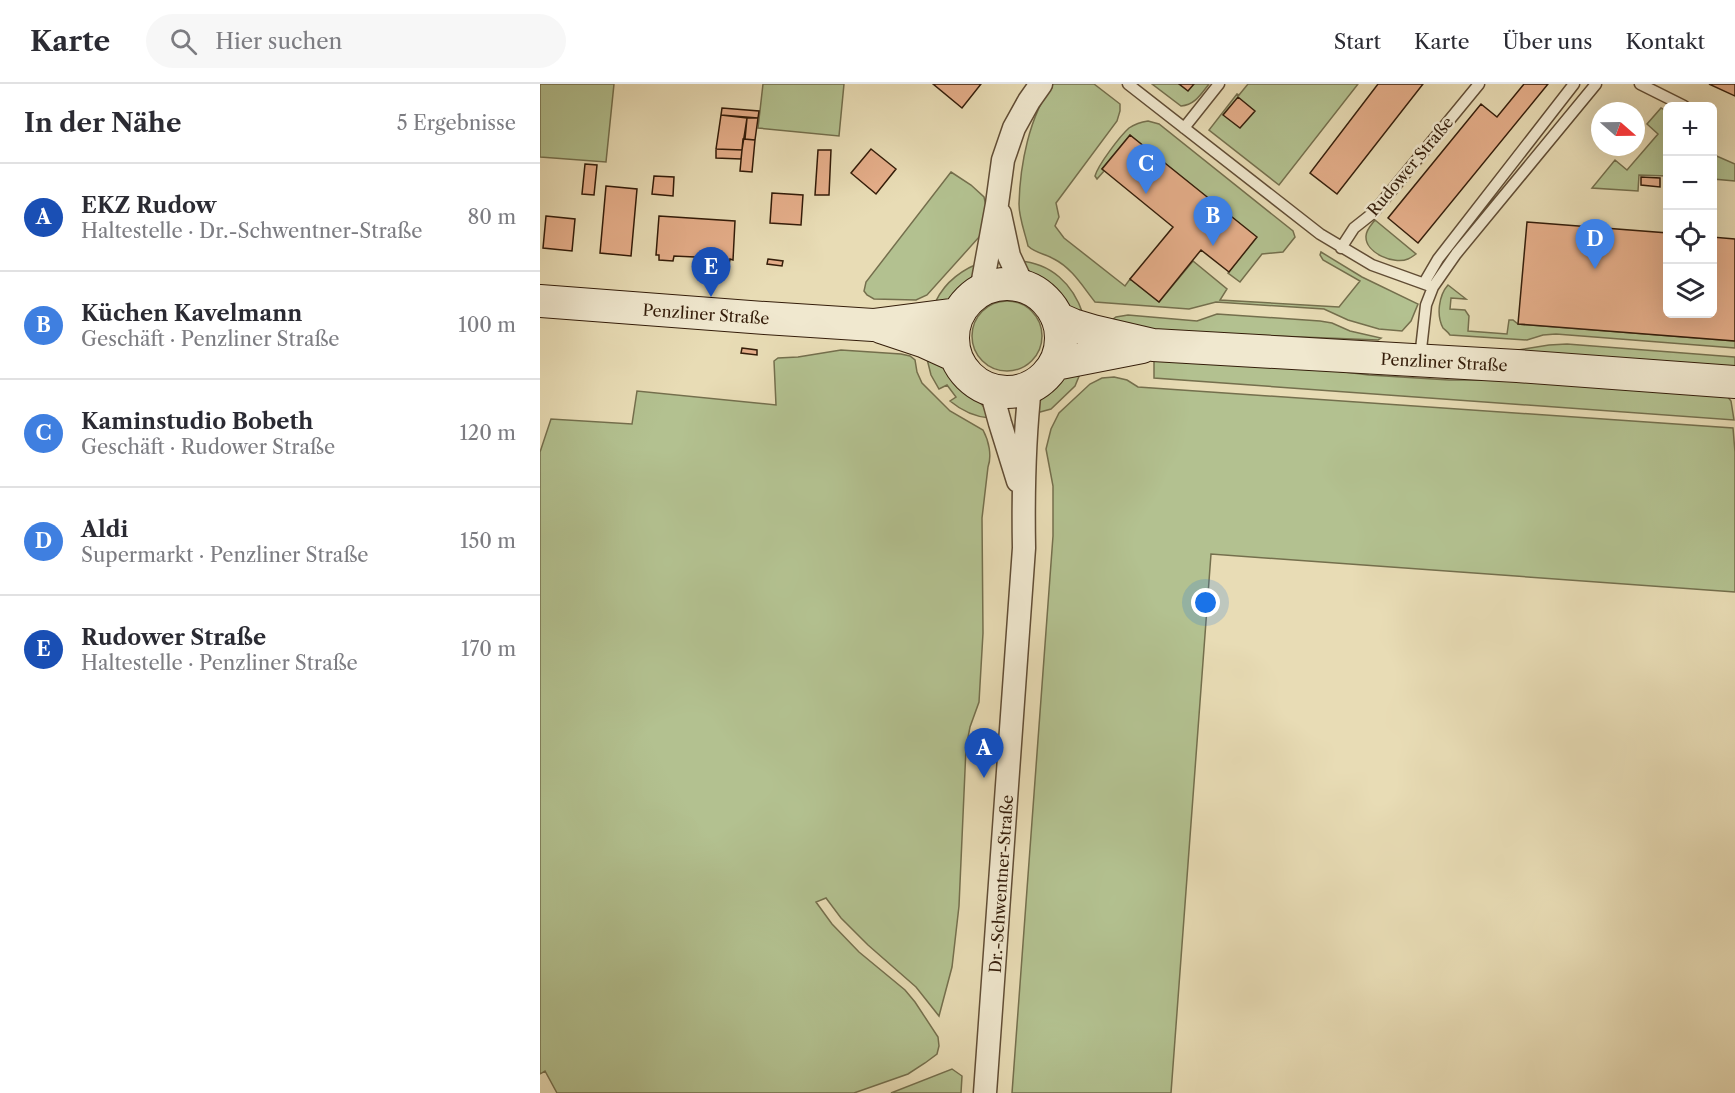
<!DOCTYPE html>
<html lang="de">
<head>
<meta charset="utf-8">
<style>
	:root { --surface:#fff; --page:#f7f7f7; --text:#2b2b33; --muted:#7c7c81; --line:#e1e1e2; --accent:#8f2418 }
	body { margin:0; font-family:"Libre Caslon Text",serif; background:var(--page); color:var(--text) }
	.controls { position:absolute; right:18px; top:18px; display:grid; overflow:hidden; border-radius:9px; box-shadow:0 6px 24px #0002 }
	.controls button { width:54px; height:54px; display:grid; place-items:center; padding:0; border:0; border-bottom:2px solid var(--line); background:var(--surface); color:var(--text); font:30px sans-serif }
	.compass { position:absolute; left:1051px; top:18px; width:54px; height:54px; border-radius:50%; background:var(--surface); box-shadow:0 6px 24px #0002; rotate:110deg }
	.you { position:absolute; left:666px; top:519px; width:21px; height:21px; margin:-15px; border:4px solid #fff; border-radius:50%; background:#1a73e8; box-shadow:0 0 0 9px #1a73e833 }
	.badge { display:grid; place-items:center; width:39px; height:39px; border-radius:50%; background:var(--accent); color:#fff; font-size:20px; font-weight:700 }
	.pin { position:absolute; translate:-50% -50px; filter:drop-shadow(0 2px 3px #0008) }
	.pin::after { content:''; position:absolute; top:32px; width:21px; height:18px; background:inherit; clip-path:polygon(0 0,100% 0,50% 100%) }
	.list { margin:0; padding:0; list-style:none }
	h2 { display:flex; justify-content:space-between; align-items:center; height:78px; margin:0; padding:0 24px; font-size:26px }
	h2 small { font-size:20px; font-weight:400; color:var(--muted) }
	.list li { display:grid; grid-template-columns:39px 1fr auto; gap:18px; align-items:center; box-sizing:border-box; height:108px; padding:0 24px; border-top:2px solid var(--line) }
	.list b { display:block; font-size:22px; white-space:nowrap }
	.list p { margin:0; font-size:20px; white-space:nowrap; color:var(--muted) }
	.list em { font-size:20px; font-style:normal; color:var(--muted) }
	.icon { flex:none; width:33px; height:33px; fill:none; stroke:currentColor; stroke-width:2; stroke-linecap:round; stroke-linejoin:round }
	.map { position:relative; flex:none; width:1195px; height:1009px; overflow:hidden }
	header { display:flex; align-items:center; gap:36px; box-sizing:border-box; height:84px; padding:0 30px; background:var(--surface); border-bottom:2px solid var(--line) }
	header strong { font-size:28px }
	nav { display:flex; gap:33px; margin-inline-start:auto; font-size:21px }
	.search { width:420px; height:54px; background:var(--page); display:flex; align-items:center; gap:15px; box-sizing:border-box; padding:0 21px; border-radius:33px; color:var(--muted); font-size:22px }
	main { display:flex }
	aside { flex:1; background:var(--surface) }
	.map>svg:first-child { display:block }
	.green { fill:#b3c190; stroke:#746f4d; stroke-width:1.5 }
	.building { fill:#e5ae8a; stroke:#341d0a; stroke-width:1.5 }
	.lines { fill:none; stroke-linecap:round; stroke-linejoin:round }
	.lane-casing { stroke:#614d35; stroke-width:13 }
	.street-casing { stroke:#614d35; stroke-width:25 }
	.secondary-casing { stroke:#341d0a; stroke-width:34 }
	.lane { stroke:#f0e8cf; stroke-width:10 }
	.street { stroke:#f0e8cf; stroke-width:22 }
	.secondary { stroke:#f0e8cf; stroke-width:32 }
	.labels { text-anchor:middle; stroke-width:5; stroke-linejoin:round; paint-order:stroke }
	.street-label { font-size:16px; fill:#341d0a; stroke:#f0e8cf }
</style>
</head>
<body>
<header>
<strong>Karte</strong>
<div class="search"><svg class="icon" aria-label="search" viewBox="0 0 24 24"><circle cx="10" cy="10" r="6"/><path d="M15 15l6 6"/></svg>Hier suchen</div>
<nav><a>Start</a><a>Karte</a><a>Über uns</a><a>Kontakt</a></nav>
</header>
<main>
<aside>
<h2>In der Nähe<small>5 Ergebnisse</small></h2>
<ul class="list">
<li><span class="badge" style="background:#1a4fb4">A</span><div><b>EKZ Rudow</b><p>Haltestelle · Dr.-Schwentner-Straße</p></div><em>80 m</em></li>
<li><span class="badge" style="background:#3f7fe0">B</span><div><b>Küchen Kavelmann</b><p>Geschäft · Penzliner Straße</p></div><em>100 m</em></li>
<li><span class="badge" style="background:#3f7fe0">C</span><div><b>Kaminstudio Bobeth</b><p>Geschäft · Rudower Straße</p></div><em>120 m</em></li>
<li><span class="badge" style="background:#3f7fe0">D</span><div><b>Aldi</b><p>Supermarkt · Penzliner Straße</p></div><em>150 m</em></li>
<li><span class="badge" style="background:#1a4fb4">E</span><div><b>Rudower Straße</b><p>Haltestelle · Penzliner Straße</p></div><em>170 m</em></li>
</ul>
</aside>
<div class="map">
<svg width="1195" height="1009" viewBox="0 0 1195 1009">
	<rect width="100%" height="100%" fill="#e8dcb5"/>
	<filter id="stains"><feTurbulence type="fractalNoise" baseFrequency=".00333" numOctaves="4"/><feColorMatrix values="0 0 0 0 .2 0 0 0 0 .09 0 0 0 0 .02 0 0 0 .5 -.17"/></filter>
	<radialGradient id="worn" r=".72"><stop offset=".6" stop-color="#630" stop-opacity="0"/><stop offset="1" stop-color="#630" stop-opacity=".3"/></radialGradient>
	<path class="green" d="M0,0H74L66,78L0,73Z
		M223,0H304L299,52L218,44Z
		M513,0H554L580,20V27L577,37L516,119L519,133L515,142L524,154L585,202L590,195L619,218L653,177L687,205L680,216L799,223L820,197L783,176L780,171L781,168L822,193L878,220L871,237L862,247L839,245L808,236L784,225L676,218L649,225L555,218C543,203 532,184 514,175C506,170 495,169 488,162C485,149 479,134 479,120C480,81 489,32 513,0Z
		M612,0H669C661,10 655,21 641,22Z
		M708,0H818L739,101L669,46L697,10L699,11Z
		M1121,24L1127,27V41L1124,47L1127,49V92L1099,91L1098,107L1052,104L1075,76L1087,86L1118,50L1107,40Z
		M608,37L619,40L753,147L755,153L743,168L722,170L700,198L688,189L716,153L590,51L562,85L564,87L557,95L555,92C558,81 580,52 589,44C595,40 601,38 608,37Z
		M1172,70L1195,80V97L1173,95Z
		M411,88L431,101L444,113L447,126L440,152L387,211L376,216L334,215L327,211L324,207L326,198Z
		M835,136L876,170C873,172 871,174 868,175C854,181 825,169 826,152C826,146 831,141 835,136Z
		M479,177C511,179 533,200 543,230L524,226L515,214L485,188Z
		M437,180C433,211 420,215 393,224C401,202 416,189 437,180Z
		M908,201L926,215L911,214L910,225L925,226L929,232L928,247L967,250L969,236H973L978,240L1195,257V264L1016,250L1003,251L987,256L910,251C908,248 905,246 903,244C896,231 899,211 908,201Z
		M432 252a35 35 0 1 1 70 0a35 35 0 1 1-70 0Z
		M677,230L780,237L792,239L810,247L841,254L838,256L566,245L569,238L576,233L588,231L657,237Z
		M1027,260L1195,273V291L972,267L1009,261Z
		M301,266L361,270L370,272L375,276L377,288L382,299L410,327L443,346C449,357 452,372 448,383L442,434L443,549L439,618L430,643L426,664L419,822L412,883L399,932L376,903L328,861L301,834L286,814L276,818L292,840L319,868L365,906L375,918L398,953L399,962L397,970L385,979L368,990L314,1009H17L5,987L0,990V368L11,335L92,340L97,307L236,321L234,277L238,274L258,273Z
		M387,275L410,285L444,323L450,334C435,333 422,327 410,317L416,313L407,301L399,305L391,291Z
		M614,277H636L755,282L829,291L909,296H970L1187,312L1191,317L1194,336L614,294Z
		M542,285L535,302L511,325L493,330C501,300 516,295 542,285Z
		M574,293L587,296L598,303L1193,344L1195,368V508L671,470L631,1009H472L513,452V402L506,365L511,345L519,329L550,300L562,294Z
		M412,985L422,992L421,1009H351Z"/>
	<path class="building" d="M393,0H441L422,24Z
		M639,0H654L648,7Z
		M838,0H883L797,110L770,89Z
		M984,0H1008L878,159L848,134L941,20L957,33Z
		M1169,0H1195V12Z
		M698,13L715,27L700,44L683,31Z
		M182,24L219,27L218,34L181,31Z
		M181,31L207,34L202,66L176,65Z
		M207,34H218L215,56L205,55Z
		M590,51L717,153L689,188L661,166L619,218L590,195L633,143L562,85Z
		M203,55L215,56L212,88L200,87Z
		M176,65L202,66L201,75L176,74Z
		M331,65L356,85L336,110L311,89Z
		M278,66H291L289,111H275Z
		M45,80L57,81L54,111L42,110Z
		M114,92L134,93L133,112L112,110Z
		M1101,93L1120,94V103L1101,101Z
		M66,102L97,105L91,172L60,169Z
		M232,109L263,111L261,141L230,139Z
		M6,132L35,135L32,167L3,164Z
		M119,132L195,137L193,176L190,175L189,181L175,180L176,174L134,172L133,177L119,176V171H116Z
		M987,138L1128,149V230H1172V153L1195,155V257L978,240Z
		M228,175L243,177L242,182L227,180Z
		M202,264L217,266V271L201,269Z"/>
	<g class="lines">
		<g class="lane-casing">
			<path id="lane" d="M588,0L780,150L832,181L893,203
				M1100,0L1144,22
				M644,44L679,0
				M801,164L814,144L833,129L939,0
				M884,199L898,175L1034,0
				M880,274L886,221L893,203L916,170L1056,0"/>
		</g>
		<g class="street-casing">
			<path id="street" d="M460,130L469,172L483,202
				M441,207L457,120L463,76L474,44L489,17L501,0
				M451,306L460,339L478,397
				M445,1009L484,464C483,410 484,357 490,303"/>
		</g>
		<g class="secondary-casing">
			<path id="secondary" d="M413 254a54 54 0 1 1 108 0a54 54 0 1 1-108 0Z
				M0,217L225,234L333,241L418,230
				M517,234L533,241L553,247L613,261L977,282L1195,298
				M341,243L383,257L416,272
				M515,280L602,263"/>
		</g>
		<use href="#lane" class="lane"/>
		<use href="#street" class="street"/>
		<use href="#secondary" class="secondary"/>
	</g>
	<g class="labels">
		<g class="street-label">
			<text transform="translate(870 82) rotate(-50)" y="6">Rudower Straße</text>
			<text transform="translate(166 230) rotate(4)" y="6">Penzliner Straße</text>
			<text transform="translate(904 278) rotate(3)" y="6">Penzliner Straße</text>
			<text transform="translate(461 800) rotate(-86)" y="6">Dr.-Schwentner-Straße</text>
		</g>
	</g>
	<rect width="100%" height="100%" filter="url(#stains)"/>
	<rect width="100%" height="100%" fill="url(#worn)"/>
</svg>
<div class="controls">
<button>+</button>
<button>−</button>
<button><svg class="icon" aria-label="locate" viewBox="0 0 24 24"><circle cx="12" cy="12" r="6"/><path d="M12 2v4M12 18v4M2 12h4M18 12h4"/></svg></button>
<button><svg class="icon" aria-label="layers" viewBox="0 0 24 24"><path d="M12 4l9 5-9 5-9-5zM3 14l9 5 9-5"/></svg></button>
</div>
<svg class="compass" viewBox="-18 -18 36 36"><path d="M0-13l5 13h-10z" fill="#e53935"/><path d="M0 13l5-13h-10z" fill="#7c7c81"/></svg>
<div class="you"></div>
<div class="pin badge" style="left:444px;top:694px;background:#1a4fb4">A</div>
<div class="pin badge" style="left:673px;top:162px;background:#3f7fe0">B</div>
<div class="pin badge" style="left:606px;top:110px;background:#3f7fe0">C</div>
<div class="pin badge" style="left:1055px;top:185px;background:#3f7fe0">D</div>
<div class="pin badge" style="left:171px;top:213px;background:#1a4fb4">E</div>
</div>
</main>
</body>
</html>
